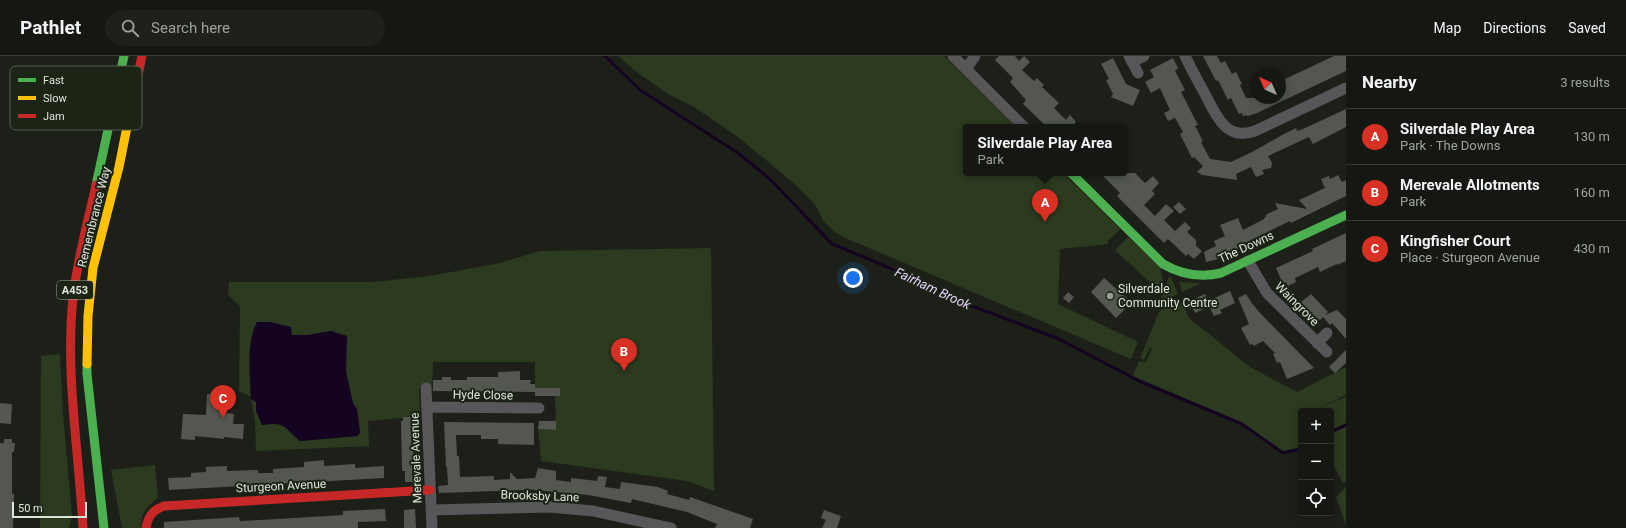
<!DOCTYPE html>
<html lang="en">
<head>
<meta charset="utf-8">
<style>
	:root { --surface:#151812; --page:#1e211b; --text:#f1f3f6; --muted:#9da09f; --line:#343732; --accent:#d93025 }
	body { margin:0; font-family:Roboto,sans-serif; background:var(--page); color:var(--text) }
	.controls { position:absolute; right:12px; bottom:12px; display:grid; overflow:hidden; border-radius:4px; box-shadow:0 2px 10px #0003 }
	.controls button { width:36px; height:36px; display:grid; place-items:center; padding:0; border:0; border-bottom:1px solid var(--line); background:var(--surface); color:var(--text); font:20px sans-serif }
	.compass { position:absolute; left:1250px; top:12px; width:36px; height:36px; border-radius:50%; background:var(--surface); box-shadow:0 2px 10px #0003; rotate:315deg }
	.scale { position:absolute; left:12px; bottom:10px; width:75px; box-sizing:border-box; padding-left:4px; border:2px solid #dde3d9; border-top:0; font-size:11px; line-height:14px; white-space:nowrap; color:#dde3d9; -webkit-text-stroke:3px #1c2415; paint-order:stroke }
	.you { position:absolute; left:853px; top:222px; width:14px; height:14px; margin:-10px; border:3px solid #fff; border-radius:50%; background:#1a73e8; box-shadow:0 0 0 6px #1a73e833 }
	.badge { display:grid; place-items:center; width:26px; height:26px; border-radius:50%; background:var(--accent); color:#fff; font-size:13px; font-weight:700 }
	.pin { position:absolute; translate:-50% -33px; filter:drop-shadow(0 1px 2px #0008) }
	.pin::after { content:''; position:absolute; top:21px; width:14px; height:12px; background:inherit; clip-path:polygon(0 0,100% 0,50% 100%) }
	.popup { position:absolute; left:963px; top:68px; width:164px; height:52px; box-sizing:border-box; display:grid; place-content:center; border-radius:4px; background:var(--surface); filter:drop-shadow(0 1px 3px #0005); font-size:13px; white-space:nowrap; color:var(--muted) }
	.popup b { font-size:15px; color:var(--text) }
	.popup::after { content:''; position:absolute; left:50%; top:100%; margin-left:-8px; border:8px solid transparent; border-top-color:var(--surface) }
	.list { margin:0; padding:0; list-style:none }
	h2 { display:flex; justify-content:space-between; align-items:center; height:52px; margin:0; padding:0 16px; font-size:17px }
	h2 small { font-size:13px; font-weight:400; color:var(--muted) }
	.list li { display:grid; grid-template-columns:26px 1fr auto; gap:12px; align-items:center; box-sizing:border-box; height:56px; padding:0 16px; border-top:1px solid var(--line) }
	.list b { display:block; font-size:15px; white-space:nowrap }
	.list p { margin:0; font-size:13px; white-space:nowrap; color:var(--muted) }
	.list em { font-size:13px; font-style:normal; color:var(--muted) }
	.icon { flex:none; width:22px; height:22px; fill:none; stroke:currentColor; stroke-width:2; stroke-linecap:round; stroke-linejoin:round }
	.map { position:relative; flex:none; width:1346px; height:472px; overflow:hidden }
	header { display:flex; align-items:center; gap:24px; box-sizing:border-box; height:56px; padding:0 20px; background:var(--surface); border-bottom:1px solid var(--line) }
	header strong { font-size:19px }
	nav { display:flex; gap:22px; margin-inline-start:auto; font-size:14px }
	.search { width:280px; height:36px; background:var(--page); display:flex; align-items:center; gap:10px; box-sizing:border-box; padding:0 14px; border-radius:22px; color:var(--muted); font-size:15px }
	main { display:flex }
	aside { flex:1; background:var(--surface) }
	.map>svg:first-child { display:block }
	.green { fill:#2c3a20 }
	.water { fill:#140421 }
	.lines { fill:none; stroke-linecap:round; stroke-linejoin:round }
	.stream { stroke:#140421; stroke-width:3 }
	.building { fill:#535750 }
	.street { stroke:#585659; stroke-width:11 }
	.fast { stroke:#4caf50; stroke-width:9 }
	.slow { stroke:#ffc107; stroke-width:9 }
	.jam { stroke:#c62828; stroke-width:9 }
	.poi-dot { fill:#999f95; stroke:#1c2415; stroke-width:1.5 }
	.labels { text-anchor:middle; stroke-width:4; stroke-linejoin:round; paint-order:stroke }
	.shield { fill:#1c2415; stroke:#a3aa9e; stroke-width:1 }
	.shield-label { font-size:11px; font-weight:bold; fill:#dde3d9 }
	.street-label { font-size:12px; fill:#dde3d9; stroke:#1c2415 }
	.poi-label { font-size:12px; fill:#dde3d9; stroke:#1c2415; text-anchor:start }
	.water-label { font-size:13px; font-style:italic; fill:#e3cffb; stroke:#1c2415 }
	.key { fill:#1c2415; stroke:#565d50; stroke-width:1 }
	.key-label { font-size:11px; fill:#dde3d9 }
</style>
</head>
<body>
<header>
<strong>Pathlet</strong>
<div class="search"><svg class="icon" aria-label="search" viewBox="0 0 24 24"><circle cx="10" cy="10" r="6"/><path d="M15 15l6 6"/></svg>Search here</div>
<nav><a>Map</a><a>Directions</a><a>Saved</a></nav>
</header>
<main>
<div class="map">
<svg width="1346" height="472" viewBox="0 0 1346 472">
	<rect width="100%" height="100%" fill="#1c2018"/>
	<path class="green" d="M618,0H944L1016,71H966V117H1063L1120,173L1107,186L1109,188L1060,193L1058,248L1138,286L1131,303L843,181L835,176L824,166L816,150L796,129L738,81L694,51L668,38L634,14Z
		M1128,181L1160,211L1163,225L1158,234L1115,194Z
		M711,192L714,435L687,425L541,405L538,373L556,374L555,340H560V333L535,332V306H433L432,332H419L420,360L368,365L369,390L256,395L255,365L251,343L256,346V355L262,369C287,366 282,370 300,385L357,380L360,377L357,353L353,348L346,316V306L331,275L308,279H292L253,273L250,315L251,341L239,335L240,250L228,239L229,226H373L430,220L500,207L540,195Z
		M1169,221H1171L1178,238L1159,248Z
		M1179,226L1199,227V228L1182,236Z
		M1181,243L1189,262L1250,311L1297,336L1346,311V339L1320,351L1346,341V367L1331,374V355H1301V391L1283,395L1278,393L1243,367L1133,320L1139,305L1146,306L1152,293L1150,291L1144,304L1140,302L1159,256L1167,249Z
		M60,298L63,358L72,459L69,472H40L41,300Z
		M1346,370V425L1343,427L1331,404V377Z
		M155,409L158,442C145,452 142,455 141,472H122L111,414Z
		M1346,431V469L1336,441Z"/>
	<path class="water" d="M257,266H270L291,271L292,279H308L331,275L347,280L346,316L353,347L357,353L360,377L357,380L300,385C282,370 287,366 262,369L256,355V346L251,343C250,319 246,288 257,266Z"/>
	<g class="lines">
		<path class="stream" d="M605,0L640,34L738,97L771,124L832,188L890,212L964,247L1059,283L1141,326L1242,368L1283,397L1301,393
			M1331,376L1346,369"/>
	</g>
	<path class="building" d="M999,0H1015L1019,5L1024,0L1030,6L1022,14L1034,25L1037,22L1044,29L1042,31L1059,47L1054,52L1066,64L1070,59L1076,66L1072,70L1073,71H1047L1023,48L1026,44L1010,26L1013,22L995,4Z
		M1203,0H1217L1221,7L1225,5L1232,18L1236,16L1242,28L1240,29L1246,42H1280V32L1285,29L1283,24L1334,0H1346V15L1257,57L1248,60L1246,59L1243,60L1242,57L1239,58L1231,42L1228,44L1218,24L1216,25Z
		M1113,2L1126,28L1140,34L1133,50L1111,41L1113,38L1106,24L1109,23L1101,8Z
		M1173,2L1178,12L1175,15L1185,34L1181,36L1198,69L1195,70L1203,85L1201,86L1210,103L1231,106L1252,96L1284,78L1296,72L1297,75L1303,73L1346,53V71L1313,88L1309,81L1268,100L1272,107L1271,112L1262,114L1264,118L1256,121L1251,111L1236,118L1237,124L1202,119L1197,116L1203,110L1194,101L1192,102L1180,78L1183,76L1175,62L1168,65L1164,57L1170,54L1160,32L1151,37L1145,26L1154,21L1150,14Z
		M1100,117H1135L1145,127L1153,120L1159,127L1152,135L1155,138L1144,149L1155,160L1166,148L1174,155L1164,164L1175,175L1185,166L1191,172L1187,176L1196,184V190L1202,195L1194,203L1188,198L1186,200L1168,183L1164,187L1117,140L1120,137Z
		M1338,119L1342,126L1346,124V140L1291,167L1290,165L1245,187L1246,189L1215,204L1206,206L1204,196L1216,190L1214,185L1225,180L1220,169L1238,162L1243,174L1264,163L1267,158L1278,153L1275,147L1307,153L1299,144L1325,132L1321,123L1329,120L1330,123Z
		M1179,146L1186,153L1180,158L1173,151Z
		M1346,177V205L1337,209V208L1320,216L1318,211L1295,222L1296,226L1288,230L1286,226L1283,228L1276,212L1313,195L1312,193Z
		M1104,222L1129,244L1122,250L1125,253L1116,262L1091,236Z
		M1230,235L1235,247L1220,254L1222,257L1214,260L1209,250L1195,257L1189,245L1205,238L1208,245Z
		M1068,236L1074,241L1069,247L1063,242Z
		M1246,238L1251,246L1260,257L1314,312L1287,323L1280,306L1277,307L1273,298L1275,297L1263,285L1254,290L1253,288L1250,289L1241,272L1249,268L1238,242Z
		M1311,238L1328,256L1325,259L1337,254L1346,263V283L1332,267L1330,269L1323,261L1320,264L1316,262L1301,246Z
		M1346,294V307L1335,317L1329,311Z
		M520,315V324H531L530,328H535V332H560V340H535V336L433,335V324H442V321H451V324H467V321H498V316Z
		M207,338L227,339L226,357L234,358L233,368H244L243,383L224,381V383L195,380V384L181,383L183,358L206,359Z
		M0,347L12,348L11,368L0,367Z
		M403,361H411L412,365L414,414H412L413,426H405V415H402L401,365H403Z
		M539,365H556V374L538,373Z
		M444,366L534,367V389L498,388V383H481V379H456L457,400H459L460,421L494,420V424L510,423V416L517,423L535,422L538,412L556,415V424L571,426V422L597,425L598,420L607,421L605,431L620,433L621,426L658,431L668,435L667,438L689,444L690,441L753,463L750,472H715L717,468L687,456L632,443L631,447L588,439L524,433V434L439,437L438,430L448,429L447,411H446Z
		M4,383H12V387H15L14,396H12V438H14L13,472H0V387H4Z
		M324,404V410L355,408V412L384,410V422L169,434L168,422L191,421V417L206,416V411L227,410V415L258,414V417H273V413L304,411V406Z
		M385,453L386,465L358,466V472H164V466L239,461L240,465L278,463L343,459V455Z
		M415,453L416,472H404V454Z
		M824,454L841,460L837,472H822L826,464L821,462Z"/>
	<g class="lines">
		<path class="street" d="M953,0L1024,71
			M1129,0L1138,17
			M1185,0C1191,12 1197,24 1204,36C1215,57 1225,86 1255,75L1346,32
			M1132,6L1144,0
			M966,13L975,0
			M1248,205L1267,237L1327,296
			M1317,287L1327,277
			M426,332L432,472
			M427,351L539,352
			M431,454L550,451L593,455L671,472"/>
		<path class="fast" d="M1071,117L1163,208C1182,219 1200,222 1221,217L1346,159
			M96,129L124,0
			M87,308V318L104,472"/>
		<path class="slow" d="M87,308L88,260L93,212L119,111L129,61"/>
		<path class="jam" d="M129,61L142,0
			M83,472C79,396 65,318 73,242C77,204 88,166 96,129
			M146,472C148,460 153,454 164,450L430,434"/>
	</g>
	<circle class="poi-dot" cx="1110" cy="240" r="4"/>
	<g class="labels">
		<rect class="shield" x="57" y="225" width="36" height="18" rx="3"/>
		<g class="shield-label">
			<text x="75" y="238">A453</text>
		</g>
		<g class="street-label">
			<text transform="translate(94 161) rotate(-76)" y="4">Remembrance Way</text>
			<text transform="translate(1246 191) rotate(-25)" y="4">The Downs</text>
			<text transform="translate(1297 248) rotate(45)" y="4">Waingrove</text>
			<text transform="translate(483 339) rotate(1)" y="4">Hyde Close</text>
			<text transform="translate(416 402) rotate(-92)" y="4">Merevale Avenue</text>
			<text transform="translate(281 430) rotate(-3)" y="4">Sturgeon Avenue</text>
			<text transform="translate(540 440) rotate(2)" y="4">Brooksby Lane</text>
		</g>
		<g class="poi-label">
			<text x="1118" y="237">Silverdale<tspan x="1118" dy="14">Community Centre</tspan></text>
		</g>
		<g class="water-label">
			<text transform="translate(933 232) rotate(25)" y="5">Fairham Brook</text>
		</g>
	</g>
	<rect x="10" y="10" width="132" height="64" rx="6" class="key"/>
	<rect x="18" y="22" width="18" height="4" fill="#4caf50"/>
	<rect x="18" y="40" width="18" height="4" fill="#ffc107"/>
	<rect x="18" y="58" width="18" height="4" fill="#c62828"/>
	<g class="key-label">
		<text x="43" y="28">Fast</text>
		<text x="43" y="46">Slow</text>
		<text x="43" y="64">Jam</text>
	</g>
</svg>
<div class="controls">
<button>+</button>
<button>−</button>
<button><svg class="icon" aria-label="locate" viewBox="0 0 24 24"><circle cx="12" cy="12" r="6"/><path d="M12 2v4M12 18v4M2 12h4M18 12h4"/></svg></button>
</div>
<svg class="compass" viewBox="-18 -18 36 36"><path d="M0-13l5 13h-10z" fill="#e53935"/><path d="M0 13l5-13h-10z" fill="#9da09f"/></svg>
<div class="scale">50 m</div>
<div class="you"></div>
<div class="pin badge" style="left:1045px;top:166px">A</div>
<div class="popup"><b>Silverdale Play Area</b>Park</div>
<div class="pin badge" style="left:624px;top:315px">B</div>
<div class="pin badge" style="left:223px;top:362px">C</div>
</div>
<aside>
<h2>Nearby<small>3 results</small></h2>
<ul class="list">
<li><span class="badge">A</span><div><b>Silverdale Play Area</b><p>Park · The Downs</p></div><em>130 m</em></li>
<li><span class="badge">B</span><div><b>Merevale Allotments</b><p>Park</p></div><em>160 m</em></li>
<li><span class="badge">C</span><div><b>Kingfisher Court</b><p>Place · Sturgeon Avenue</p></div><em>430 m</em></li>
</ul>
</aside>
</main>
</body>
</html>
